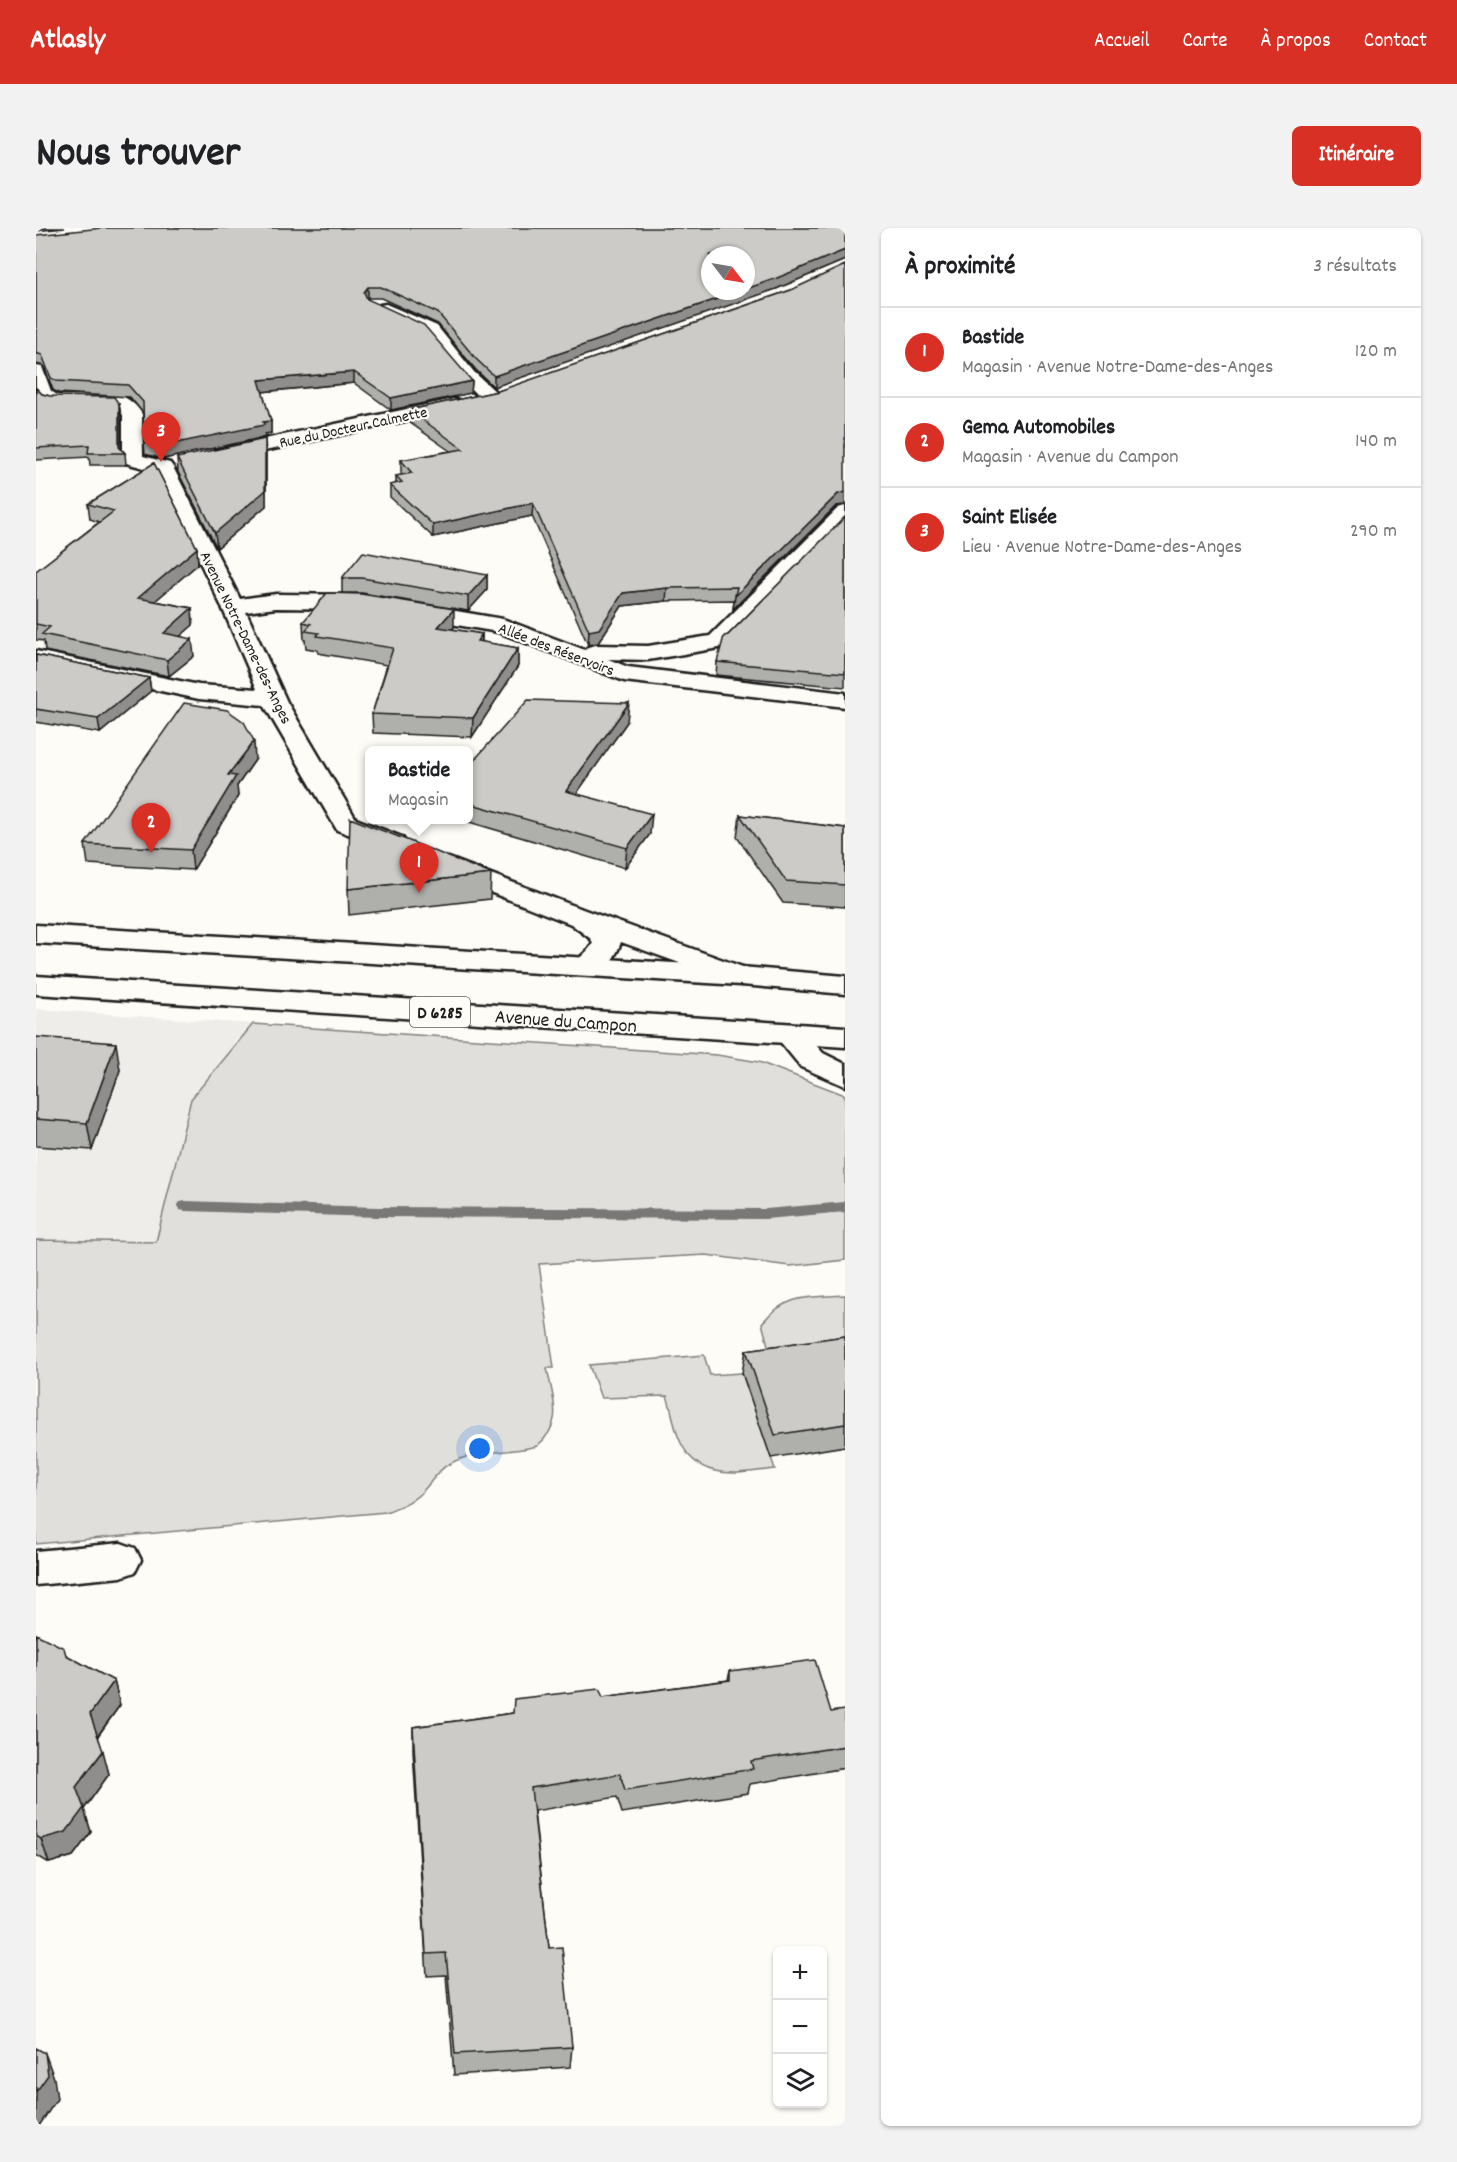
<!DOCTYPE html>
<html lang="fr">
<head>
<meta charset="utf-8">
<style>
	:root { --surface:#fff; --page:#f2f2f2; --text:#202124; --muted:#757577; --line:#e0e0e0; --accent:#d93025 }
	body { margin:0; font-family:Dekko,sans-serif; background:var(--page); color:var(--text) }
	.controls { position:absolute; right:18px; bottom:18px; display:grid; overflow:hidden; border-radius:9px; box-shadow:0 2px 4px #0004 }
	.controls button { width:54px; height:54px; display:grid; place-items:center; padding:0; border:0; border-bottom:2px solid var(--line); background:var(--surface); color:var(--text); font:30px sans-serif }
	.compass { position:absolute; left:665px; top:18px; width:54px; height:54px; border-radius:50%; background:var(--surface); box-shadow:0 2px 4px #0004; rotate:121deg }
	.you { position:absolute; left:444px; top:1221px; width:21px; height:21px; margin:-15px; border:4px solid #fff; border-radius:50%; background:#1a73e8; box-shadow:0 0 0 9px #1a73e833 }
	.badge { display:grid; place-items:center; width:39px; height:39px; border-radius:50%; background:var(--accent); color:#fff; font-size:20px; font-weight:700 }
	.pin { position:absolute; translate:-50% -50px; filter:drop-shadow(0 2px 3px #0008) }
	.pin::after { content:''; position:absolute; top:32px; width:21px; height:18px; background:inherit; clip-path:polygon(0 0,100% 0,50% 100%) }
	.popup { position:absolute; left:329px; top:518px; width:108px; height:78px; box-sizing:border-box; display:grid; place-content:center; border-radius:9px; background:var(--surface); filter:drop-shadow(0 2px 4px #0005); font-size:20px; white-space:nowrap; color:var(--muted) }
	.popup b { font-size:22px; color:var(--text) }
	.popup::after { content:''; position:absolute; left:50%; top:100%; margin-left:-12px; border:12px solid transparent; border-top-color:var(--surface) }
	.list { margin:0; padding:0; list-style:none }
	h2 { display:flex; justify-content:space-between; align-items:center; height:78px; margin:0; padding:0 24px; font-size:26px }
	h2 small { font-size:20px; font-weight:400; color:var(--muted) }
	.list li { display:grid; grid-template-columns:39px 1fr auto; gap:18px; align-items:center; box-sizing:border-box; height:90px; padding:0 24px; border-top:2px solid var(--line) }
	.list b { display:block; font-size:22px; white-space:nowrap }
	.list p { margin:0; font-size:20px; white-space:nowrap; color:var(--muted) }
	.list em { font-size:20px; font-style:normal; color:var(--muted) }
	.icon { flex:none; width:33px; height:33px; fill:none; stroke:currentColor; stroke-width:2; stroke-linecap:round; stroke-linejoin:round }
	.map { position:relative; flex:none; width:809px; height:1898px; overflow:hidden; border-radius:9px }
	header { display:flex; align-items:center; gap:36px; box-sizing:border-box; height:84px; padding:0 30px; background:var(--accent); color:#fff }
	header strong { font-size:28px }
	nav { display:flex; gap:33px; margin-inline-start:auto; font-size:21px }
	.intro { display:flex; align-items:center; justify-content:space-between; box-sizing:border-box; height:144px; padding:0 36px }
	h1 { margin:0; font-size:42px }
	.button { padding:15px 27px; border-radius:9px; background:var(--accent); color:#fff; font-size:21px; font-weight:700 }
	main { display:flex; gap:36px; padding:0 36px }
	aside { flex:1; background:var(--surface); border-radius:9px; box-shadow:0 2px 4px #0004 }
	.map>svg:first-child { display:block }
	.built { fill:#eeede9 }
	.green { fill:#e0dfdb; stroke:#7e7e7c; stroke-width:1.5 }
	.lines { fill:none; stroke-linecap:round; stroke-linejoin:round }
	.stream { fill:#797876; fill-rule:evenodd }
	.minor-casing { stroke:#1c1c1c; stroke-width:5 }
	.major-casing { stroke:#1c1c1c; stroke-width:5 }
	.minor { fill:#fdfcf7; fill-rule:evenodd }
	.major { fill:#fdfcf7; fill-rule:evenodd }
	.wall { fill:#afafac; stroke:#1c1c1c; stroke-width:1.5 }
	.shaded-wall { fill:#8f8e8c; stroke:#1c1c1c; stroke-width:1.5 }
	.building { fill:#cccbc8; stroke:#1c1c1c; stroke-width:1.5 }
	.labels { text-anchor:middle; stroke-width:4.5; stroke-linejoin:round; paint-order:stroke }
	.far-street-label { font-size:16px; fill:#1c1c1c; stroke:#fdfcf7 }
	.shield { fill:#fdfcf7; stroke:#605f5e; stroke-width:1.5 }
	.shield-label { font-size:18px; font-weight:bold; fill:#1c1c1c }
	.street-label { font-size:20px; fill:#1c1c1c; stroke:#fdfcf7 }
</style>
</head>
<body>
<header>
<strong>Atlasly</strong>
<nav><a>Accueil</a><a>Carte</a><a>À propos</a><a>Contact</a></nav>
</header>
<div class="intro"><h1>Nous trouver</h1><a class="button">Itinéraire</a></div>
<main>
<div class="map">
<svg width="809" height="1898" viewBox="0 0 809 1898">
	<rect width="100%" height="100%" fill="#fdfcf7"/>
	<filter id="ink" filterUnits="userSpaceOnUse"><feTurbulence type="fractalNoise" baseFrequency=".0167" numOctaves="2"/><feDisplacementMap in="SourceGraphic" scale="12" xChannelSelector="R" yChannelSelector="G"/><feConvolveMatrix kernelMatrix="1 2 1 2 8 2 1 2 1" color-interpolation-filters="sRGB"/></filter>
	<g filter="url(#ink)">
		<path class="built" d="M0,781L217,796L155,871L120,1014L0,1012Z"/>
		<path class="green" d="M217,796L681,827L723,834L809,867V1032L754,1038L670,1027L503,1036L518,1140H511C517,1172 529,1194 501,1218C473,1226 441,1221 415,1235C402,1241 396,1254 386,1264C376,1274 363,1279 350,1284L0,1316V1012L120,1014L155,871Z
			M809,1067V1129L738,1140L726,1095C751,1065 773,1070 809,1067Z
			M668,1127L674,1147L706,1145L739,1241C699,1246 659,1254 642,1208C637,1195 636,1181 631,1168L565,1170L553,1137Z"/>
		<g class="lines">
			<path class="stream" d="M149,973L341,979L730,981L809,974V984L730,991L341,989L149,983L144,982L141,978L144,974Z"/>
			<g class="minor-casing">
				<path id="minor" d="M350,76L401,98L438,144L461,165L463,169L461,173H447L426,152L389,106L344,85L341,81L344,77Z
					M0,138L6,139L15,163L21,167L85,168C94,171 101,178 106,186L107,228L134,235L137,239L204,371L240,366L326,367L467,391L549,422L552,419L560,417L612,418L674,408L802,280L809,278V296L689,419L612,432L572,431L592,439L809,465V479L588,453L462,404L326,381L240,380L210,384L251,474L320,591L366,609L370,615L366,621L357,623L301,602L228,477L163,471L0,437V423L163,457L221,461L186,379L119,243L90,235L87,231V187L80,179L16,178L9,176L0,168Z
					M418,171L425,173L427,177L425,181L186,232L179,230L176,226L179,222L186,220Z
					M413,630L549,682L715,742L720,748L715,754L705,757L585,714C578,735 563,751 540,745L535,739C542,729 551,726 557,715L555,711L535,696L403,644L399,638L403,632Z
					M753,796L764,799L787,825L809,836V858L765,839L738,806L742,799Z
					M85,1315L99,1320L105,1332L99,1344L85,1349L0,1357V1323Z"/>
			</g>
			<g class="major-casing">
				<path id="major" d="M0,697L705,739L809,748V766L705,757L0,715Z
					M0,748L809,799V819L0,766Z"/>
			</g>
			<use href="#minor" class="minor"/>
			<use href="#major" class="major"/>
		</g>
		<path class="wall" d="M809,0V32L740,61L458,159L440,142L402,96L345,70H332L331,71L436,153L435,165L355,182L318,155L226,164L235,193V205L229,206V209L127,231L109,226L108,214L107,185L94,169L22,165L17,162L8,138L0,136V7Z
			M755,62L800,278L697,381L698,372L630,373L586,378L562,415L552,417L496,288L397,309L354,269V257L360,256V248L367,247L365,245V232L414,223L373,194V182L462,163Z
			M0,160L6,166L14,168L83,176L85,188V220L89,225L90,237H54L53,229L0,232Z
			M230,225V278L181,320L142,244L141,230Z
			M118,235L161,320L162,336L119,373L156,380L157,397L144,408L158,428L133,448L9,423L8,413L0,412V343L63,294L54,291L52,276Z
			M809,289V459L680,447L681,434L692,407Z
			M451,347V362L432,383L326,365H306V350Z
			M267,394L418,399L416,401L446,406V414L482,420V438L436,509L337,505L336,486L351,437L282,425L281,422L270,420L269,412H268Z
			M0,427L113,450L115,463L64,505L0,494Z
			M591,494L540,566L614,606L589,640L423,591H432V539Z
			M219,532L201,558L202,568L157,642L52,636L49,616Z
			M704,587L809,600V679L747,675L701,609Z
			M455,646L454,671L313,687L312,661Z
			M0,809L84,842L56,922L0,918Z
			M809,1108V1218L735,1230L706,1145L710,1122Z
			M0,1406L30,1427L78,1453L84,1477L62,1508L73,1546L48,1581L55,1604L37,1628L13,1635L0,1627Z
			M694,1443L795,1484L809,1482V1540L714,1556L712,1565L586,1585L581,1569L498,1583L513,1720L536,1819L534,1839L418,1847L410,1747L391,1748L377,1523V1499L477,1485L567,1469L692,1452Z"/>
		<path class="shaded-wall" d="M0,0H29L0,3Z
			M809,22V32L740,61L458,159V148L704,63H710V61Z
			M332,59V70L328,75V64Z
			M318,144V155L224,164L223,152Z
			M436,153L435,165L355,182V170Z
			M83,176L85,188V225L83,219Z
			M235,193V205L229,206V209L127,231L126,218L227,194Z
			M229,211L230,225V278L181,320L179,305Z
			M809,264V277L800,278L697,381L699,368L802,266Z
			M497,275L496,288L397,309V297Z
			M161,320L162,336L104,386L102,370Z
			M451,347V362L432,383V368Z
			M631,360L630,373L586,378L562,415L552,417L553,403L587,365Z
			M156,380L157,397L130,421L128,405Z
			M418,381V399L402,417V399Z
			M446,406L445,423L441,413Z
			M156,411L158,428L133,448L131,432Z
			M482,420V438L436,509L437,490Z
			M113,450L115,463L64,505L62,491Z
			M593,475L591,494L529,582L530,563Z
			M218,513L219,532L201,558L202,568L157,642L155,622L192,547Z
			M616,586L614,606L589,640L591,620Z
			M80,815L84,842L56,922L51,895Z
			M78,1453L84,1477L60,1510L54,1486Z
			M67,1523L73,1546L48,1581L55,1604L37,1628L13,1635L5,1611L40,1559Z
			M9,1825L18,1850L21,1871L3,1898H0V1864Z"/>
		<path class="building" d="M66,0H809V22L741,50L710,61V27H674V63H704L458,148L440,131L402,85L345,59H332L328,64L331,71L388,97L436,153L355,170L318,144L223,152L235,193L227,194L228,197L126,218L108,214L107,174L92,157L20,153L15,150L6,127L0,125V7Z
			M809,37V264L802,266L699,368L701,359L631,360L587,365L563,401L553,403L497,275L397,297L354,257L366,254L360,248L376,245L365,232L427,221L373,182L462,163L755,62Z
			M0,160L6,166L14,168L78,169L83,176V219L89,225H52L53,217L0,220Z
			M229,211V263L179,305L141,230Z
			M118,235L161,320L102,370L156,380L128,405L156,411L131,432L6,406L14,399L0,396V343L78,283L52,276Z
			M809,289V445L681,434L688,408L692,407Z
			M327,324L451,347L432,368L326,350H306Z
			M291,365L325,366L418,381L402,399L446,406L441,413L482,420L437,490L336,486L357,420L281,408L283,405L269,403L275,396L267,394Z
			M0,427L113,450L62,491L0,481Z
			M492,472L593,475L530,563L616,586L591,620L432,575V539Z
			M148,475L191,482L208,494L218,513L192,547L200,548L155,622L49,616Z
			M704,587L809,600V657L750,653Z
			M314,590L376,614L455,646L312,661Z
			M0,809L80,815L51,895L0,891Z
			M809,1108V1196L739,1207L710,1122Z
			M0,1406L28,1420L30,1427L78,1453L54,1486L67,1523L40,1559L48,1580L30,1604L5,1611L0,1608Z
			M779,1432L795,1484L809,1482V1518L715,1533L717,1541L589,1562L584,1546L495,1560L513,1720L526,1719L536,1819L419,1826L410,1725L390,1726L377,1499L477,1485L478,1471L563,1461L567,1469L694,1452V1443Z
			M0,1820L9,1825L12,1847L0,1864Z"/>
	</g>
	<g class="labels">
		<g class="far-street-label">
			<text transform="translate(317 198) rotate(-12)" y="6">Rue du Docteur Calmette</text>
			<text transform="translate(211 409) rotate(64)" y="6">Avenue Notre-Dame-des-Anges</text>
			<text transform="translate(521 420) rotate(21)" y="6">Allée des Réservoirs</text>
		</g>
		<rect class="shield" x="374" y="769" width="60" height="30" rx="4.5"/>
		<g class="shield-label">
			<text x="404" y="790">D 6285</text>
		</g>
		<g class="street-label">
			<text transform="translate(530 792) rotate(4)" y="7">Avenue du Campon</text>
		</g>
	</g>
</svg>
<div class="controls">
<button>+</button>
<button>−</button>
<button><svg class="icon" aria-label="layers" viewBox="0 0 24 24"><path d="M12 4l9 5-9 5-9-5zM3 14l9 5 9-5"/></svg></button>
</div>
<svg class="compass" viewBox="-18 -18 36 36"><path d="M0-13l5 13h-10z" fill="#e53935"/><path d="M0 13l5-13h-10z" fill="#757577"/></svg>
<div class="you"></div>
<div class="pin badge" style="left:383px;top:665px">1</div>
<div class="popup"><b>Bastide</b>Magasin</div>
<div class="pin badge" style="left:115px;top:625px">2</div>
<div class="pin badge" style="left:125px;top:234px">3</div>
</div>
<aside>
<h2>À proximité<small>3 résultats</small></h2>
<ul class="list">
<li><span class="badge">1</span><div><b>Bastide</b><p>Magasin · Avenue Notre-Dame-des-Anges</p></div><em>120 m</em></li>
<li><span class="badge">2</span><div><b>Gema Automobiles</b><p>Magasin · Avenue du Campon</p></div><em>140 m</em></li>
<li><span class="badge">3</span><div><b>Saint Elisée</b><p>Lieu · Avenue Notre-Dame-des-Anges</p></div><em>290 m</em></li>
</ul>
</aside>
</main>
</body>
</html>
